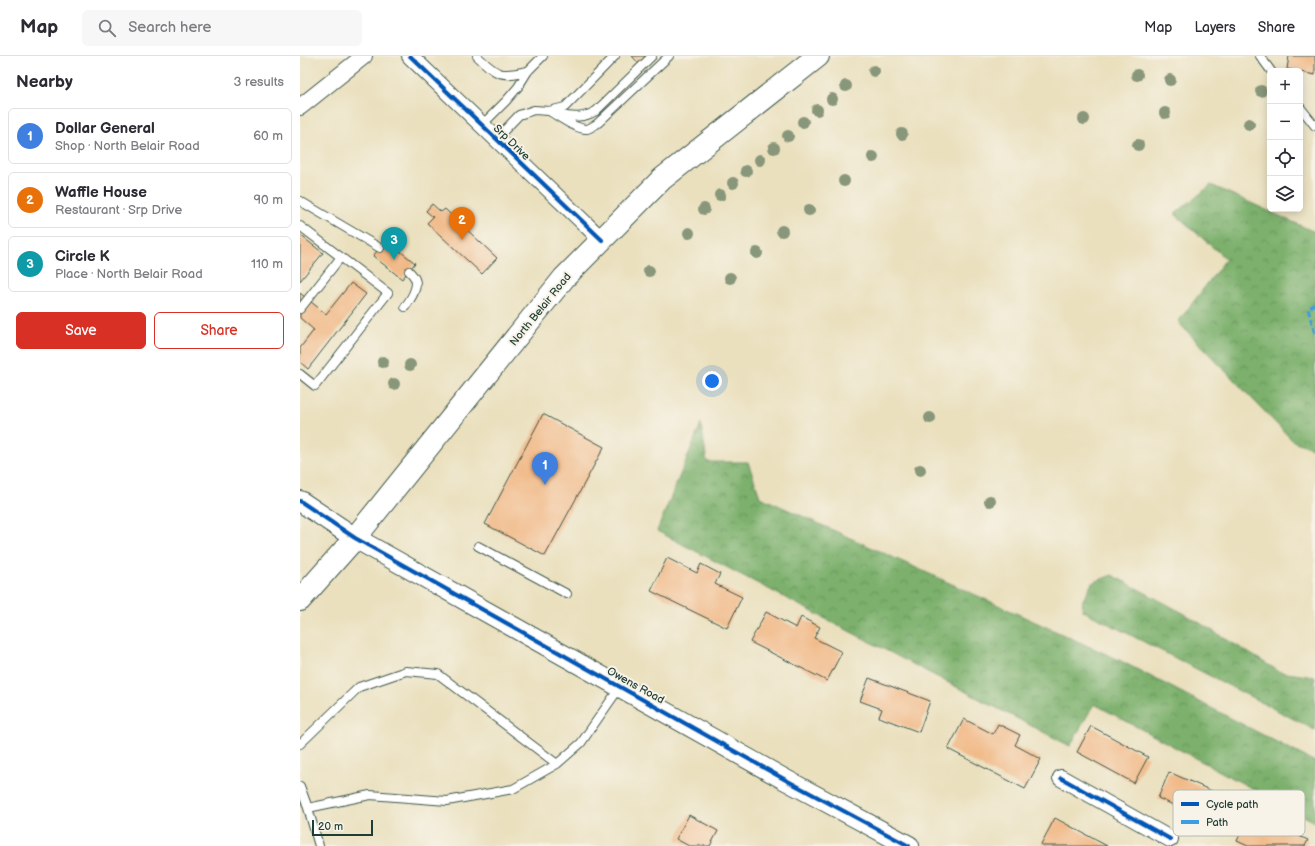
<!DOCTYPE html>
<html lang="en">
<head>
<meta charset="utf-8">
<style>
	:root { --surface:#fff; --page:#f7f7f7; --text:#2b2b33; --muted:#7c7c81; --line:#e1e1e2; --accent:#d93025 }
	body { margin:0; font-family:"Balsamiq Sans",sans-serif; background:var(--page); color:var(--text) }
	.controls { position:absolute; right:12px; top:12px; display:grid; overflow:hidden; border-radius:6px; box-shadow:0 2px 10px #0003 }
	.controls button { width:36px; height:36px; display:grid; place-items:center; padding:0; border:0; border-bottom:1px solid var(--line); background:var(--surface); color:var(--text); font:20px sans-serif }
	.scale { position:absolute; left:12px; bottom:10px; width:61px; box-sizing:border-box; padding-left:4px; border:2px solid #1f3d34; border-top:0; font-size:11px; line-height:14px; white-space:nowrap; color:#1f3d34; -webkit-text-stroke:3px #f7f3e8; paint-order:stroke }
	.you { position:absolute; left:412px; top:325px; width:14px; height:14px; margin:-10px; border:3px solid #fff; border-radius:50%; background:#1a73e8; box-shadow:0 0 0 6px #1a73e833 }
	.badge { display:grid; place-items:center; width:26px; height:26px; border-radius:50%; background:var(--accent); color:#fff; font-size:13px; font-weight:700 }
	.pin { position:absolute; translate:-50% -33px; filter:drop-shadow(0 1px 2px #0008) }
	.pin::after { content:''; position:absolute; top:21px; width:14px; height:12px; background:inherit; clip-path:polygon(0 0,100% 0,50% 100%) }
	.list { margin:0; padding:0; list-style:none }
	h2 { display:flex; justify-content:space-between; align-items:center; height:52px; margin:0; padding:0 16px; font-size:17px }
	h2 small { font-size:13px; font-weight:400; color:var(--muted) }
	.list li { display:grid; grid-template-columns:26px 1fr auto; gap:12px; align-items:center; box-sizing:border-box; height:56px; margin:0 8px 8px; padding:0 8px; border:1px solid var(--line); border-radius:6px }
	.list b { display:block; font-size:15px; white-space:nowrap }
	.list p { margin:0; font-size:13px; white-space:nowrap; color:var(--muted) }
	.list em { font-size:13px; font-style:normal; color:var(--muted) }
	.actions { display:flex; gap:8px; padding:12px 16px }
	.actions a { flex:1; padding:9px 0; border:1px solid var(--accent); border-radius:6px; text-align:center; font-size:14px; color:var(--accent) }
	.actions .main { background:var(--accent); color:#fff }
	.icon { flex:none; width:22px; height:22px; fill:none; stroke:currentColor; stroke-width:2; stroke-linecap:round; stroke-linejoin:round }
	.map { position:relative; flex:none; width:1015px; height:790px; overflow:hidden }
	header { display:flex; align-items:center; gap:24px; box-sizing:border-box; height:56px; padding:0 20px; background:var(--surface); border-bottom:1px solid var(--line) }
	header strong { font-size:19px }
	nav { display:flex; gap:22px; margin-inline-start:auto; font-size:14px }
	.search { width:280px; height:36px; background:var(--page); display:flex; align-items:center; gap:10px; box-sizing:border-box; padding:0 14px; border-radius:6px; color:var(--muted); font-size:15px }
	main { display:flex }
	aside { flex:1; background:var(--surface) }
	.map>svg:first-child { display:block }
	.forest { fill:url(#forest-crowns); stroke:#4d7650 }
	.building { fill:#f1b784 }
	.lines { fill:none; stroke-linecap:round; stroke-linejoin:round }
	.service-casing { stroke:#3d5549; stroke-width:10 }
	.minor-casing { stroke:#3d5549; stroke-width:18 }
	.tertiary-casing { stroke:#3d5549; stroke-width:22 }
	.secondary-casing { stroke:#3d5549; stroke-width:24 }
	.service { stroke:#fff; stroke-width:8 }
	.minor { stroke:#fff; stroke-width:16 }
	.tertiary { stroke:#fff; stroke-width:20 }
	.secondary { stroke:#fff; stroke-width:22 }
	.quiet { stroke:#3c9ee2; stroke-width:3; stroke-dasharray:6 3; stroke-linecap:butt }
	.cycleway-casing { stroke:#f7f3e8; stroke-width:6 }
	.cycleway { stroke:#0057b8; stroke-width:4 }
	.tree { fill:#88967a }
	.labels { text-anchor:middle; stroke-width:4; stroke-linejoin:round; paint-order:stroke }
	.street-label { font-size:11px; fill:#1f3d34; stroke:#f7f3e8 }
	.key { fill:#f7f3e8; stroke:#b6bcb2; stroke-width:1 }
	.key-label { font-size:11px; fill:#1f3d34 }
</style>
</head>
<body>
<header>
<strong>Map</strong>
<div class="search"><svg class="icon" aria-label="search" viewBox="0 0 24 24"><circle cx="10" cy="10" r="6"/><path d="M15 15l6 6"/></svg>Search here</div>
<nav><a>Map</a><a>Layers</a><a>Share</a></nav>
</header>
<main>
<aside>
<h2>Nearby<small>3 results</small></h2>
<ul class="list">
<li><span class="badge" style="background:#3f7fe0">1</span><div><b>Dollar General</b><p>Shop · North Belair Road</p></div><em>60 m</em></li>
<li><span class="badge" style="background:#e8710a">2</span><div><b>Waffle House</b><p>Restaurant · Srp Drive</p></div><em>90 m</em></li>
<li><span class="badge" style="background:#0f9aa8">3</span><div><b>Circle K</b><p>Place · North Belair Road</p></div><em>110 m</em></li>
</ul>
<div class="actions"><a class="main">Save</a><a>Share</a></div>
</aside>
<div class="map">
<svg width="1015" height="790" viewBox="0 0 1015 790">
	<defs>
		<pattern id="forest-crowns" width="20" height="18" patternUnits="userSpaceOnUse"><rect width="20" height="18" fill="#7bb06c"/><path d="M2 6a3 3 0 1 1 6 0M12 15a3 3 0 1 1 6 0" fill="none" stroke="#64905a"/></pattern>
	</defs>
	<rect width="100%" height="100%" fill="#f7f3e8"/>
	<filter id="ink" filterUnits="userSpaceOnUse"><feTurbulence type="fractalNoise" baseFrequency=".025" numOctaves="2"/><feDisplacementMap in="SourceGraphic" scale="8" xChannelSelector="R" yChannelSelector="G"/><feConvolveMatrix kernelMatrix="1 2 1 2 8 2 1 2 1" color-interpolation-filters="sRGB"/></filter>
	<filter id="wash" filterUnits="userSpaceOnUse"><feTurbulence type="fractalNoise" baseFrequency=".012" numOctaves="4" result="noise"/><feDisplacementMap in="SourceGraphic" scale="16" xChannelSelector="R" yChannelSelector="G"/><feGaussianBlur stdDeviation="0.9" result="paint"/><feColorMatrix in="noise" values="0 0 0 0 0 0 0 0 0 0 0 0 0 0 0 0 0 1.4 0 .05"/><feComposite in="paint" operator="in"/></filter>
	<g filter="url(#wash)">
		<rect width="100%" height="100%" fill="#eae0be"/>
		<path class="forest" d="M911,129L1015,176V393L993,385L878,266L926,203L875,158Z
			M401,368L407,406H448L460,441L819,604L1015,706V766L794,648L770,690L357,475Z
			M812,519L885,558L980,616L1015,621V674L782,554L783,544L792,527Z"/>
		<g id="blocks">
			<path class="building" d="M332,0H355L342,11Z
				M989,0H1015V19L987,13Z
				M132,148L141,156L145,153L197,202L182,218L127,167L133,161L126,155Z
				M0,179L23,197L0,225Z
				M86,184L115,207L102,223L73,200Z
				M51,227L66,238L8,313L0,306V292L14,274L0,262V237L26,258Z
				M243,358L304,391L245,500L185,468Z
				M367,502L397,517L401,508L420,518L415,528L442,541L427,572L351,535Z
				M466,556L496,572L501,561L520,571L514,582L542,596L527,625L450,586Z
				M569,622L630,645L619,676L579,661L582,653L560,645Z
				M664,663L693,678L698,668L720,679L715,689L741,703L725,733L648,693Z
				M791,670L848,701L834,727L777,696Z
				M869,716L930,743L918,769L858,742Z
				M389,759L418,775L410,790H389L376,783Z
				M949,759L1008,784L1005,790H948L937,785Z
				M755,762L807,790H745L741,788Z"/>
		</g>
	</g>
	<g filter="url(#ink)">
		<use href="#blocks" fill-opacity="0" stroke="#3d5549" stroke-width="1"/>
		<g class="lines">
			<g class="service-casing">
				<path id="service" d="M177,0C198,20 200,21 228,15
					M960,0L971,15
					M1000,51L1015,70
					M249,55C258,60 277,74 287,73C291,72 295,69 298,67L369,0
					M259,58C273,62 284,62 296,55L352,0
					M182,69L206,45L218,31L228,15L243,0
					M196,83L219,59L234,54L249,55L265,51L315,0
					M0,145L80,192
					M0,170L88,237L15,330L0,318
					M105,251C110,244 119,232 115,223C114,220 111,217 109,215
					M0,253L41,201
					M178,490L267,538
					M0,688L59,631L106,615L138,618L257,708
					M0,730L8,752
					M19,790L8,752L70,739L147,745L213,733L257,708L281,687L320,631"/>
			</g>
			<g class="minor-casing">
				<path id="minor" d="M110,0L302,184
					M0,51L64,0
					M761,722L870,783"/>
			</g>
			<g class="tertiary-casing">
				<path id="tertiary" d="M0,445L55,482L484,723L609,790"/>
			</g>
			<g class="secondary-casing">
				<path id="secondary" d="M0,544L55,482L264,222L362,123L518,0"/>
			</g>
			<use href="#service" class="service"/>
			<use href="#minor" class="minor"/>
			<use href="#tertiary" class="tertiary"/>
			<use href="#secondary" class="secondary"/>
			<path class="quiet" d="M1015,248L1008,253L1015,278"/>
			<g class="cycleway-casing">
				<path id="cycleway" d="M110,0L302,184
					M0,445L55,482L484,723L609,790
					M761,722L870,783"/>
			</g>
			<use href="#cycleway" class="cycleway"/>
		</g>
		<g class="tree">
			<circle cx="574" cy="15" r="6"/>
			<circle cx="837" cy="19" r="6"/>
			<circle cx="870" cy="24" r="6"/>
			<circle cx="546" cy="30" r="6"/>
			<circle cx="961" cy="35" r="6"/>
			<circle cx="532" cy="43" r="6"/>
			<circle cx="517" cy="54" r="6"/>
			<circle cx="865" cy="57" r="6"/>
			<circle cx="784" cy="63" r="6"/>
			<circle cx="503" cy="66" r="6"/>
			<circle cx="949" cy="68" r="6"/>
			<circle cx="602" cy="78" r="6"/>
			<circle cx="488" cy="80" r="6"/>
			<circle cx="838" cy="89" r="6"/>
			<circle cx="474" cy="92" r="6"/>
			<circle cx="573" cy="101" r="6"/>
			<circle cx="460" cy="104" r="6"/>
			<circle cx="446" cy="115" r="6"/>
			<circle cx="544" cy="125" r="6"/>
			<circle cx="433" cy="127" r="6"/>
			<circle cx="420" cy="139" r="6"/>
			<circle cx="404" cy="153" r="6"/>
			<circle cx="509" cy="154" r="6"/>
			<circle cx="482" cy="175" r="6"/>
			<circle cx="389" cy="177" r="6"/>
			<circle cx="457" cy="197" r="6"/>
			<circle cx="349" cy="215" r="6"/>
			<circle cx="430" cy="222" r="6"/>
			<circle cx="83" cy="306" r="6"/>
			<circle cx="110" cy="309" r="6"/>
			<circle cx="94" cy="328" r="6"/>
			<circle cx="630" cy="362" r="6"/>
			<circle cx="620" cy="414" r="6"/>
			<circle cx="690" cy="445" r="6"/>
		</g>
	</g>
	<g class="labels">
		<g class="street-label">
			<text transform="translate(212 86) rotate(44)" y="4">Srp Drive</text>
			<text transform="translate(240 253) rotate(-51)" y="4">North Belair Road</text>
			<text transform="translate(336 629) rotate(29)" y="4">Owens Road</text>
		</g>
	</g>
	<rect x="873" y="734" width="132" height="46" rx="6" class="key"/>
	<rect x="881" y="746" width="18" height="4" fill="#0057b8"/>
	<rect x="881" y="764" width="18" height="4" fill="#3c9ee2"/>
	<g class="key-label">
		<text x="906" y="752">Cycle path</text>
		<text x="906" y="770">Path</text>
	</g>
</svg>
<div class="controls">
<button>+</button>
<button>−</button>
<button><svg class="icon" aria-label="locate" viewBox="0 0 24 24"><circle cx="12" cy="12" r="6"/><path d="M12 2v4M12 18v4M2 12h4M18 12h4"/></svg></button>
<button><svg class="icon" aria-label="layers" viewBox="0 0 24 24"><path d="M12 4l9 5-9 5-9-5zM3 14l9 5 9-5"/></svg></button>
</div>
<div class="scale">20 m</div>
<div class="you"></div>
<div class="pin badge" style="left:245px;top:429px;background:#3f7fe0">1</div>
<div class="pin badge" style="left:162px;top:184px;background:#e8710a">2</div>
<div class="pin badge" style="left:94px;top:204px;background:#0f9aa8">3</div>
</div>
</main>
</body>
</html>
